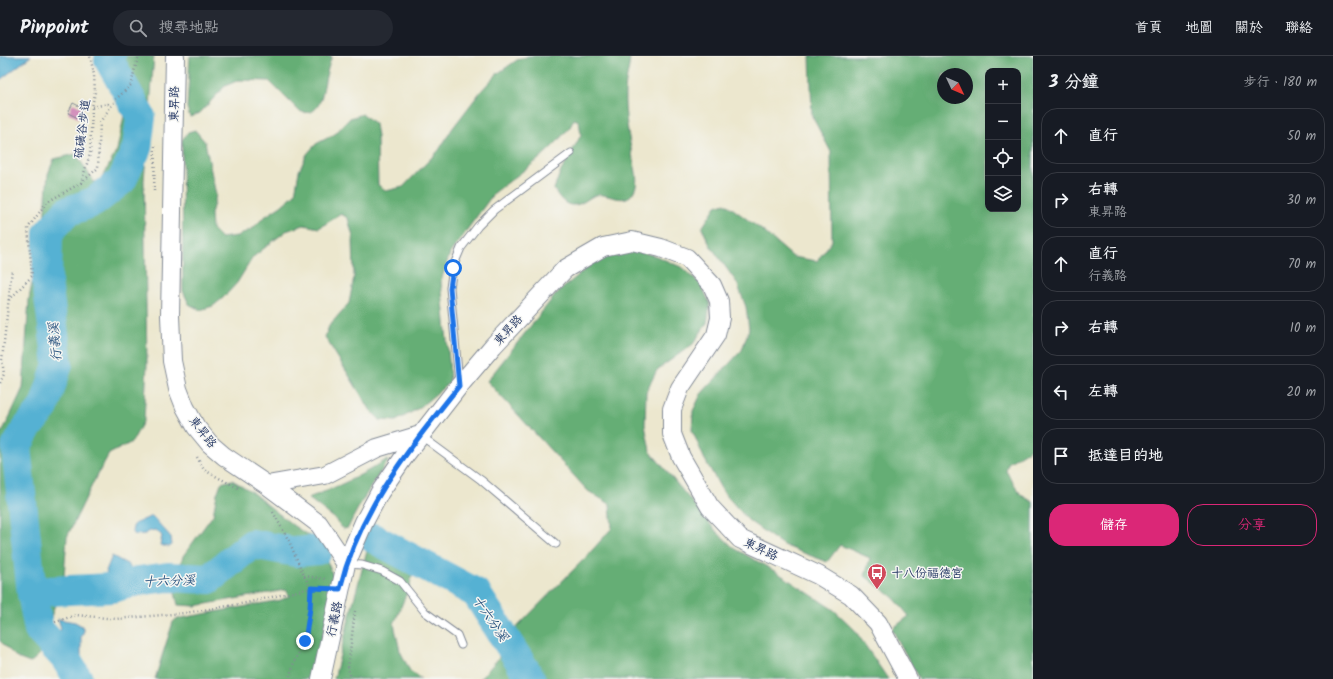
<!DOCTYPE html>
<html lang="zh-TW">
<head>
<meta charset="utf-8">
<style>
	:root { --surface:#171b24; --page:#242831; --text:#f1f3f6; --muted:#9ea1a6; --line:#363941; --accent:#db2777 }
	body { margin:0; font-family:Kalam,"LXGW WenKai TC",sans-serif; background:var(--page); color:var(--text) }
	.controls { position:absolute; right:12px; top:12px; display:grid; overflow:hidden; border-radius:8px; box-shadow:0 4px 16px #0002 }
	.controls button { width:36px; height:36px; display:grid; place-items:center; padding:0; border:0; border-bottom:1px solid var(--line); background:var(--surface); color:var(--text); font:20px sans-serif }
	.compass { position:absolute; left:937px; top:12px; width:36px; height:36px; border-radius:50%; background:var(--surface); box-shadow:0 4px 16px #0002; rotate:134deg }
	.stop { position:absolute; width:12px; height:12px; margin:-9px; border:3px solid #1a73e8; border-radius:50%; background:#fff }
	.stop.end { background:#1a73e8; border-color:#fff; box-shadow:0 1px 4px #0008 }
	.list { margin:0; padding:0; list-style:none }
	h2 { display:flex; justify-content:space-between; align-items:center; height:52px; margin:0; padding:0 16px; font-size:17px }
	h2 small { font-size:13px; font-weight:400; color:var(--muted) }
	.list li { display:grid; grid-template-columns:26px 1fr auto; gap:12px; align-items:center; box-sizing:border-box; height:56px; margin:0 8px 8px; padding:0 8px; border:1px solid var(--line); border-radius:16px }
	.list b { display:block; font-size:15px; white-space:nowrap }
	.list p { margin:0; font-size:13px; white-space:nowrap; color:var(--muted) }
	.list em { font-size:13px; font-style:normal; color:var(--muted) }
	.actions { display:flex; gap:8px; padding:12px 16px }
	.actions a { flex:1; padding:9px 0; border:1px solid var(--accent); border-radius:16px; text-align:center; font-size:14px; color:var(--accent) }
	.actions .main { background:var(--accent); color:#fff }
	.icon { flex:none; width:22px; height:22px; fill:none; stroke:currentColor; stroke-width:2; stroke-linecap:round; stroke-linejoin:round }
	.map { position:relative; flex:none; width:1033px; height:623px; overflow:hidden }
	header { display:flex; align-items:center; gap:24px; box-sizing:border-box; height:56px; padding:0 20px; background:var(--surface); border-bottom:1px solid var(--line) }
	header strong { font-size:19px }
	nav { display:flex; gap:22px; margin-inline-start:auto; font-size:14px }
	.search { width:280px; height:36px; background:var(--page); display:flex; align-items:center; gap:10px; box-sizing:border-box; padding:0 14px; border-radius:22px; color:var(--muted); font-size:15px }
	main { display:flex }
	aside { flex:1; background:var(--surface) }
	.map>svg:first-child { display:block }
	.forest { fill:#65ae75; stroke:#406e6a; fill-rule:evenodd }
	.water { fill:#55b1d3; stroke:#387098 }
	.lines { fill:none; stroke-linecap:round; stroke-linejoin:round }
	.river { stroke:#55b1d3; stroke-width:30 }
	.building { fill:#d18bb9 }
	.service-casing { stroke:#848b96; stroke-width:9 }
	.tertiary-casing { stroke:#848b96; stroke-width:20 }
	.path { stroke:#848b96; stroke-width:2.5; stroke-dasharray:1 3; stroke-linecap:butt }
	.service { stroke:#fff; stroke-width:7 }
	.tertiary { stroke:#fff; stroke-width:18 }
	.route { stroke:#1a73e8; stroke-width:5 }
	.labels { text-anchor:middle; stroke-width:3; stroke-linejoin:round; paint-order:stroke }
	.street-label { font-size:12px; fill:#1b2f5e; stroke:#f6f6f2 }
	.poi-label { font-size:12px; fill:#1b2f5e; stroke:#f6f6f2; text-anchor:start }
	.water-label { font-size:13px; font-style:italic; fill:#2c5681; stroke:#f6f6f2 }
</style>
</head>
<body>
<header>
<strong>Pinpoint</strong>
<div class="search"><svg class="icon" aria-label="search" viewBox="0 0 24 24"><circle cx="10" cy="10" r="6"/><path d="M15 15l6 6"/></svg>搜尋地點</div>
<nav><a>首頁</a><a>地圖</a><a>關於</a><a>聯絡</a></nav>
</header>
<main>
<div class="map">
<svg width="1033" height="623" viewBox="0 0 1033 623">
	<rect width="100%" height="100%" fill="#f6f6f2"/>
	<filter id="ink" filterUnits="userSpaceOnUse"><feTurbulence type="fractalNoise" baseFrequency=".025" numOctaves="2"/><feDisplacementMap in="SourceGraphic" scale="8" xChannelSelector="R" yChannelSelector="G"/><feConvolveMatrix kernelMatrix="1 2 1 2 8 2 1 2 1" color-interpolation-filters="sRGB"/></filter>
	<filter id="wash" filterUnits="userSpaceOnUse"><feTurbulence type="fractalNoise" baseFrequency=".012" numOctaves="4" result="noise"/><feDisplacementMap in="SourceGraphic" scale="16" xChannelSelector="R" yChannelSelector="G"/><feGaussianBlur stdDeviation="0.9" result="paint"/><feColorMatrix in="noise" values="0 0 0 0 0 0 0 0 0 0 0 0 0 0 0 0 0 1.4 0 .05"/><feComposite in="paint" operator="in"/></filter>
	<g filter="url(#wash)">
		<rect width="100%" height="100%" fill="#ece7ce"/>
		<path class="forest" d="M104,0H154L144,124L147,308L144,364L132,386L109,398L94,425L67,481L64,520L39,599L30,607L17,602L0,585V376L3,375L23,332L29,243L44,165L48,118L54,103L76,98L94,126L101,124L117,94L124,60L107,26Z
			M190,0H332C329,8 327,16 325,25C322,39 320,63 299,55L269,25L239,24L225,30L200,57L190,61L187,52Z
			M529,0H630C630,12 625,24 625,36C624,58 629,82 633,103C635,112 638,121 636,130C629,154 609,136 596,139C589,141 582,149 574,149C564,150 558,140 554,133L560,117L581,79L579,65L574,63L570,71L555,88L539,103L494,137L450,197L441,225L449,305L450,326L419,352L396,365L380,364L371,355L325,281L329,270L349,247L354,221L353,181L348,162L341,158L319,172L304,169L286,175L253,201L237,227L223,242L213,250L200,254L189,248L183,235L182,84L188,76L195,74L205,86L216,139L211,158L212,173L221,182L237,180L252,173L263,162L281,150L295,138L299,115L307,98L316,88L335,78L350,62L363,58L375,68L377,81L378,129L386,135L403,131L439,94L452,73L481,35L497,18L517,4Z
			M810,0H1033V390L1026,396L1008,407L1006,415L1021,439L1033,446V623H919L892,573L909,560L894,542L865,520L870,502L840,489L827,506L783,489L749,465L723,436L704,402L692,374L693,355L701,338L742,294L749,273L746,251L737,227L710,189L702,172L716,150L725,147L763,175L793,201L817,205L832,185L831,96L812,60ZM988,15H1018V153H988ZM943,18H967V42H943Z
			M629,193L656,200L681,211L701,228L710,248L707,267L693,288L657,314L646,336L645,369L650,395L716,475L734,492L778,517L834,554L854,573L888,623H480L497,604L518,570L586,501L612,472L610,448L588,435L487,325L556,238L602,199Z
			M386,404L388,405C373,427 359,448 348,472L343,473L334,462L308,442C335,432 361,420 386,404Z
			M232,424L249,434L294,470L320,487L335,525L313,623H155L162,600L173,566L176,563L281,544L289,540L287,535L285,534L195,550L178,549L174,533L183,500L213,459L217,438L221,427Z
			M372,491L402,507L412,517L410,529L394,568L400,595L410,615L421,623H334L353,547L367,495Z"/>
		<path class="water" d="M0,0H31L0,24Z
			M152,460L171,481L172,489L169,491L160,489L162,480L156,474L150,475L145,478L135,479L132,475L134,468Z
			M112,500L129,509L130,513L126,516L122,515L120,520L116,522L109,520L106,515Z
			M58,563L75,566L82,570L84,575L81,581V600L71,602L64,585L59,578L61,572Z"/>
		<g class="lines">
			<path class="river" d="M373,482L476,537L531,623
				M32,538L49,535L112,532L138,525L168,521L209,523L252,488L296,496L318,494
				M78,623L65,602L39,574L32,538L16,391L27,372L44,351L58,308L47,226L48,177L66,156L94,146L122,124L137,92L141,61L109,4L111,0"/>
		</g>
		<g id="blocks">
			<path class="building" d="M73,47L83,52L78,62L68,57Z"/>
		</g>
	</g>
	<g filter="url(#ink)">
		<use href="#blocks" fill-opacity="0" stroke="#848b96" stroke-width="1"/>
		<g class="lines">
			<g class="service-casing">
				<path id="service" d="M459,326L450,232L453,211L461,192L478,170L494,154L571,97
					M420,379L481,424L556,488
					M346,508L362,509L382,515L400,525L425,556L457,579L461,589"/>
			</g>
			<g class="tertiary-casing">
				<path id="tertiary" d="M175,0L170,260L172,305L178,333L185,351L196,371L210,388L224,400L267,429L319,468L346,508
					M267,429L325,419L377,392L420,379
					M321,623L346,508L364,466L380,436L406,398L459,330L493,290L565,213L603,191L632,185L661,192L687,202L712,229L719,245L720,262L716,279L680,332L672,353V378L681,401L710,451L740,483L818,519L851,539L878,567L908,623"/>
			</g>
			<path class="path" d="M92,51L108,48L111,50
				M81,127L98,112L100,66L117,42L131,29L135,12L139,0
				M154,135L155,90
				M9,244L32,220L28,172L47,146L81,127L90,98L92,51L95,36L94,19L90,0
				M0,327L4,318L2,304L12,213
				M197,401L204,414L238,432
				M273,456L289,485L304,520L311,532L310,552L305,585L294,606L289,623
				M304,520L325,523
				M55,566L76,559L116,563L185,557L246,547L311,532L324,533
				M351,623L348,612L355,555"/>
			<use href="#service" class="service"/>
			<use href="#tertiary" class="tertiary"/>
		</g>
	</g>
	<g class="lines" filter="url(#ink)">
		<path class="route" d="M305,585L310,552L311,532L340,533C359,453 409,393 459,330L450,232L453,212"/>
	</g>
	<defs>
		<g id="bus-pin" transform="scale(1)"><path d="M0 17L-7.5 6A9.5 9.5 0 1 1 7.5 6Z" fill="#d1495b" stroke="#f6f6f2"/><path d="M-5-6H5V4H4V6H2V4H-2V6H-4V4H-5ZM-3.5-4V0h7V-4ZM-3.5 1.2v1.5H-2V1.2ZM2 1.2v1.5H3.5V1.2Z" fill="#fff"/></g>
	</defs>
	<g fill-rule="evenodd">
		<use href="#bus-pin" x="877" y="517"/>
	</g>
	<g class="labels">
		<g class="street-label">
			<text transform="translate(174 48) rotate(-89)" y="4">東昇路</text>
			<text transform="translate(82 73) rotate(-83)" y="4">硫磺谷步道</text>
			<text transform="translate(508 274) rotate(-48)" y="4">東昇路</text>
			<text transform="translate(203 376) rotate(52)" y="4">東昇路</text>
			<text transform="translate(761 493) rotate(25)" y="4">東昇路</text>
			<text transform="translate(334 563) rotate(-78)" y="4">行義路</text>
		</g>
		<g class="poi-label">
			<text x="891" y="521">十八份福德宮</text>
		</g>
		<g class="water-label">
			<text transform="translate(54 286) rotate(-95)" y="5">行義溪</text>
			<text transform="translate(169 524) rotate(-2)" y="5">十六分溪</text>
			<text transform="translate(491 562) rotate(55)" y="5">十六分溪</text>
		</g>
	</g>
</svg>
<div class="controls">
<button>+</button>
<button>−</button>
<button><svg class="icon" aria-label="locate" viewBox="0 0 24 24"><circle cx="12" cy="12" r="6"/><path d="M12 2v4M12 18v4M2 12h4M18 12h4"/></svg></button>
<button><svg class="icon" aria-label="layers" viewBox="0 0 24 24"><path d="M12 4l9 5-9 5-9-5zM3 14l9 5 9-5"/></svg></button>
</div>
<svg class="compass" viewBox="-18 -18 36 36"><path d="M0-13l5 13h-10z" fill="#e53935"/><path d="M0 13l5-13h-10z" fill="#9ea1a6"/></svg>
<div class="stop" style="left:453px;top:212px"></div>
<div class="stop end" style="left:305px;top:585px"></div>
</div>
<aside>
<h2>3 分鐘<small>步行 · 180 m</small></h2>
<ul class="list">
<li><svg class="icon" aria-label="ahead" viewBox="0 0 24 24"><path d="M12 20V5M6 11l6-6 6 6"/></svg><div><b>直行</b></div><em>50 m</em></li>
<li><svg class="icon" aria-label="right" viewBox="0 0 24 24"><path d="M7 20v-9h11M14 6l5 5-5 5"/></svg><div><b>右轉</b><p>東昇路</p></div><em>30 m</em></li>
<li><svg class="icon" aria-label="ahead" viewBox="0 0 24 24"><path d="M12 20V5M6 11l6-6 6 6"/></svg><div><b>直行</b><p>行義路</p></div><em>70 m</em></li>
<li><svg class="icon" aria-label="right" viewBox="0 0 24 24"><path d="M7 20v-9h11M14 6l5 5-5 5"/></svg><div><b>右轉</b></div><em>10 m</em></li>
<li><svg class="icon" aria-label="left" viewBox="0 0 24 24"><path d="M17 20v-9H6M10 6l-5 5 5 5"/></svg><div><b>左轉</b></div><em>20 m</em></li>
<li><svg class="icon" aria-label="arrive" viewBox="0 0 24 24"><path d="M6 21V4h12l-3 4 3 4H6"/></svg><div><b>抵達目的地</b></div></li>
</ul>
<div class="actions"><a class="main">儲存</a><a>分享</a></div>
</aside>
</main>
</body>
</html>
